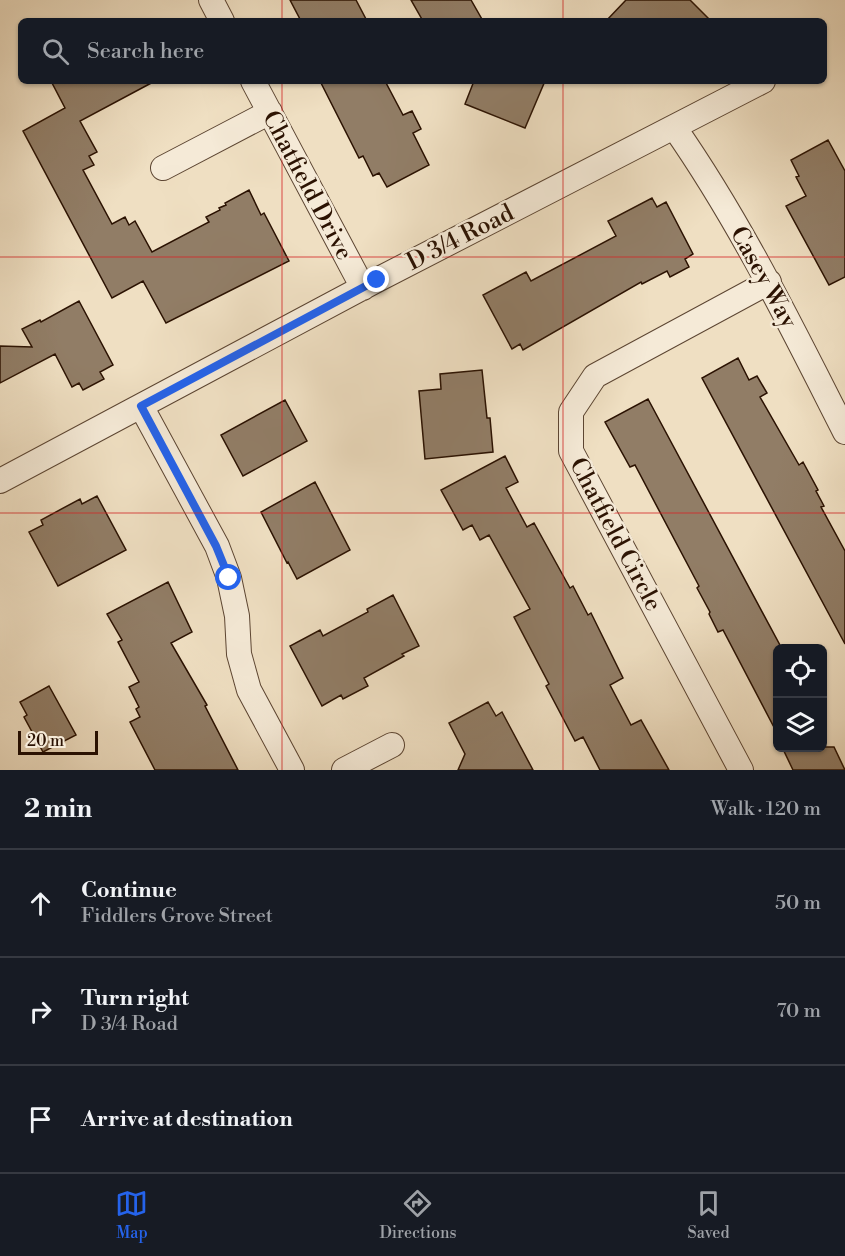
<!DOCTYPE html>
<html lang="en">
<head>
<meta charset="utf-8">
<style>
	:root { --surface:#171b24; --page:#20242c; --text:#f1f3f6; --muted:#9ea1a6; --line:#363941; --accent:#2563eb }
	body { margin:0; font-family:"Libre Bodoni",serif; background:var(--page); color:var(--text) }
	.controls { position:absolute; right:18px; bottom:18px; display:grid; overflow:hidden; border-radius:9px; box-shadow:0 2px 4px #0004 }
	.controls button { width:54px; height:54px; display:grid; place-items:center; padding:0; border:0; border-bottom:2px solid var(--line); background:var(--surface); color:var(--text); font:30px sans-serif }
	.scale { position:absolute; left:18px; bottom:15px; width:80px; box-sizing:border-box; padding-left:6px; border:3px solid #2b1202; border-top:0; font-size:16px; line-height:21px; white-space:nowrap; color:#2b1202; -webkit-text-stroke:4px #f5ead7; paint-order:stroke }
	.stop { position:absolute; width:18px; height:18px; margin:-14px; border:4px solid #2563eb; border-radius:50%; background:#fff }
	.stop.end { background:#2563eb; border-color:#fff; box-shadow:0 2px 6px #0008 }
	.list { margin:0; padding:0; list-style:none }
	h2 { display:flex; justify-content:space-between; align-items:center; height:78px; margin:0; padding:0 24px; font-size:26px }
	h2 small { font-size:20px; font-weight:400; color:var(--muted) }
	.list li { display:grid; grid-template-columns:39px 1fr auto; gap:18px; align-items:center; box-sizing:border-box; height:108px; padding:0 24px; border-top:2px solid var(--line) }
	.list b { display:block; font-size:22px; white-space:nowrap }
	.list p { margin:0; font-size:20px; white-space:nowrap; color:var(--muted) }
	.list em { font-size:20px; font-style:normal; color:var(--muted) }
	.icon { flex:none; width:33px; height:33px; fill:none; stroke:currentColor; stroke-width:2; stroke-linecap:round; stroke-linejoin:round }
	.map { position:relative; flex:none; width:845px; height:770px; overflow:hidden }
	.search { position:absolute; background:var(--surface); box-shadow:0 2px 4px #0004; left:18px; right:18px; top:18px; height:66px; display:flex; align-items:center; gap:15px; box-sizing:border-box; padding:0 21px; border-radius:9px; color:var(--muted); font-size:22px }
	.sheet { height:402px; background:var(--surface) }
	nav { display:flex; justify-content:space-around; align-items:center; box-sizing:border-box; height:84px; border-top:2px solid var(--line); background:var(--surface); font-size:16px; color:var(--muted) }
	nav a { display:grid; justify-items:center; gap:3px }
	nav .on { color:var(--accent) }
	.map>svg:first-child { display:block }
	.building { fill:#917d66; stroke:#2b1202; stroke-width:1.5 }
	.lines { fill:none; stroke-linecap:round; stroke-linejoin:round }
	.minor-casing { stroke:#5c4532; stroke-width:26 }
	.minor { stroke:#f5ead7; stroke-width:24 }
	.route { stroke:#2563eb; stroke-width:8 }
	.grid { fill:none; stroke:#d62828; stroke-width:1.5; stroke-opacity:0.55 }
	.labels { text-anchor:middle; stroke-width:5; stroke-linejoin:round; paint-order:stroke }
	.street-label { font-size:24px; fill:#2b1202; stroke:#f5ead7 }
</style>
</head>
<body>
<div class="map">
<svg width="845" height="770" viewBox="0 0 845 770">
	<rect width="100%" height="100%" fill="#efdfc2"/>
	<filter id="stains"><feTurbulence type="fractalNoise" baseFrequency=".00333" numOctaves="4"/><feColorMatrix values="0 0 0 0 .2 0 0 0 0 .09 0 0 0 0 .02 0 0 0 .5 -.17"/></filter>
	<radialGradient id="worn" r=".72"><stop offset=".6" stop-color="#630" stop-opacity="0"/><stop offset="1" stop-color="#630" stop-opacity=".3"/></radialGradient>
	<path class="building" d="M290,0H356L367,21H301Z
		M411,0H471L483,21H423Z
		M626,0H690L711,21H606Z
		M51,81H155L80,121L97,152L89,156L94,165L83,170L112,224L125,217L129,225L135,221L152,252L209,222L206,217L220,210L219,208L226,205L225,203L249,190L261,215L264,213L289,261L166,323L143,281L112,298L23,131L65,108Z
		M320,81H385L403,115L412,111L421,129L413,133L429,165L387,187L379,173L373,176L363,156L359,158Z
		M474,81H545L525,128L465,104Z
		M828,140L845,171V277L829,285L786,206L806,196L796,177L799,176L791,160Z
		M652,198L657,207L666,202L693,254L685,259L689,267L670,277L667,271L642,284L641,282L523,350L520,344L512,349L483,295L526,272L531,281L616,236L608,221Z
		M79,301L113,365L100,372L104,379L83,390L79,383L72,387L55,354L0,383V346L32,347L22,329L40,320L41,322Z
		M738,358L749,380L757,376L767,393L760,397L799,465L803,462L818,490L816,491L824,506L821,507L845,551V644L702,378Z
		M482,370L487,418H490L493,452L425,459L419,391L441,389L440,374Z
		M648,399L781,647L777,648V733L723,630L718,632L709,614L710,612L697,588L699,586L635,465L630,467L605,422Z
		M285,400L307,441L243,476L221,435Z
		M505,456L518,482L506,488L527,527L534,523L570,588L573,586L588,615L591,613L623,678L610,685L631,725L641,720L669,770H600L583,737L575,741L546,686L549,684L514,617L530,609L489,535L480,540L472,525L463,530L441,490Z
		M315,482L350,550L297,579L288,562L287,563L261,512Z
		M97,496L126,550L58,586L29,532L43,525L41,520L80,499L82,504Z
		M168,582L192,632L171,643L207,705L205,706L238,770H155L130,722L140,717L136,709L139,707L129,687L139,682L118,642L122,640L107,614Z
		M393,595L419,646L402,654L404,656L364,678L368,686L343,699L341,695L322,706L290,646L320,630L323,636L368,612L367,609Z
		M49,686L76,735L43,752L24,717L27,715L20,702Z
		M488,702L496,716L502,712L533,770H458L465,754L449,723Z
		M782,747H834L845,770H793Z"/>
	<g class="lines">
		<g class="minor-casing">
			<path id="minor" d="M211,0L222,21
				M253,81L363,288
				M674,127C741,223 792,328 845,432
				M163,168L270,112
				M141,406L217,546L229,578L237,616L239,654L249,690L292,770
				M0,481L377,280L763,81
				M344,770L392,745
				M741,770L571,451V412L595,376L769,282"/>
		</g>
		<use href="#minor" class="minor"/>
	</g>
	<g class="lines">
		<path class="route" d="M229,578L216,546L141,406L377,280"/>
	</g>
	<path class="grid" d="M282,0V21M563,0V21M282,81V770M563,81V770M0,257H845M0,513H845"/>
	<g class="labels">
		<g class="street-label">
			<text transform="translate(308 185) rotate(62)" y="8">Chatfield Drive</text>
			<text transform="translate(460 237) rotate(-27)" y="8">D 3/4 Road</text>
			<text transform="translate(764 277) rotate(61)" y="8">Casey Way</text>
			<text transform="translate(616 534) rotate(62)" y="8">Chatfield Circle</text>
		</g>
	</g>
	<rect width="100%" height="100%" filter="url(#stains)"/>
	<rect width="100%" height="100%" fill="url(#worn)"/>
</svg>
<div class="controls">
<button><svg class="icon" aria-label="locate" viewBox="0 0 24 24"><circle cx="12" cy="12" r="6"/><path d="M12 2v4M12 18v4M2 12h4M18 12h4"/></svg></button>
<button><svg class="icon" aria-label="layers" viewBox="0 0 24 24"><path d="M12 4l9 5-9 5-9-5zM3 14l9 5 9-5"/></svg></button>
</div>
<div class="scale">20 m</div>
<div class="stop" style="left:229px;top:578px"></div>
<div class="stop end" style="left:377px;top:280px"></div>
<div class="search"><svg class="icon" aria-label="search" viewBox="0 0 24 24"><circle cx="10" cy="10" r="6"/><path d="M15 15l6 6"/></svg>Search here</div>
</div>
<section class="sheet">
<h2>2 min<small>Walk · 120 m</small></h2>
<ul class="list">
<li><svg class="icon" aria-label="ahead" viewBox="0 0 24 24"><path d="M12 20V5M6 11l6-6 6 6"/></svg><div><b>Continue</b><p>Fiddlers Grove Street</p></div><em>50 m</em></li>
<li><svg class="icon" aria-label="right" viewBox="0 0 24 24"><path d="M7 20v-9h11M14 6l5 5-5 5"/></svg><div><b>Turn right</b><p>D 3/4 Road</p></div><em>70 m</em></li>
<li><svg class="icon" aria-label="arrive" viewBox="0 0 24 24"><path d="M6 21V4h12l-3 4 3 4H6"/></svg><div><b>Arrive at destination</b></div></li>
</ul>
</section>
<nav>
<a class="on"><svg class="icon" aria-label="map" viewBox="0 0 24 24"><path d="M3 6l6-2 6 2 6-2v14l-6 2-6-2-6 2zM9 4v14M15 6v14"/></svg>Map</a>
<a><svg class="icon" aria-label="directions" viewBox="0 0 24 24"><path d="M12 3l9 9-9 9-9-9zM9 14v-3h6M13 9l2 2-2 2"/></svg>Directions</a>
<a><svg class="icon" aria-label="saved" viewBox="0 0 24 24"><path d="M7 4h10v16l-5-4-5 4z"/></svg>Saved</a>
</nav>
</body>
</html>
